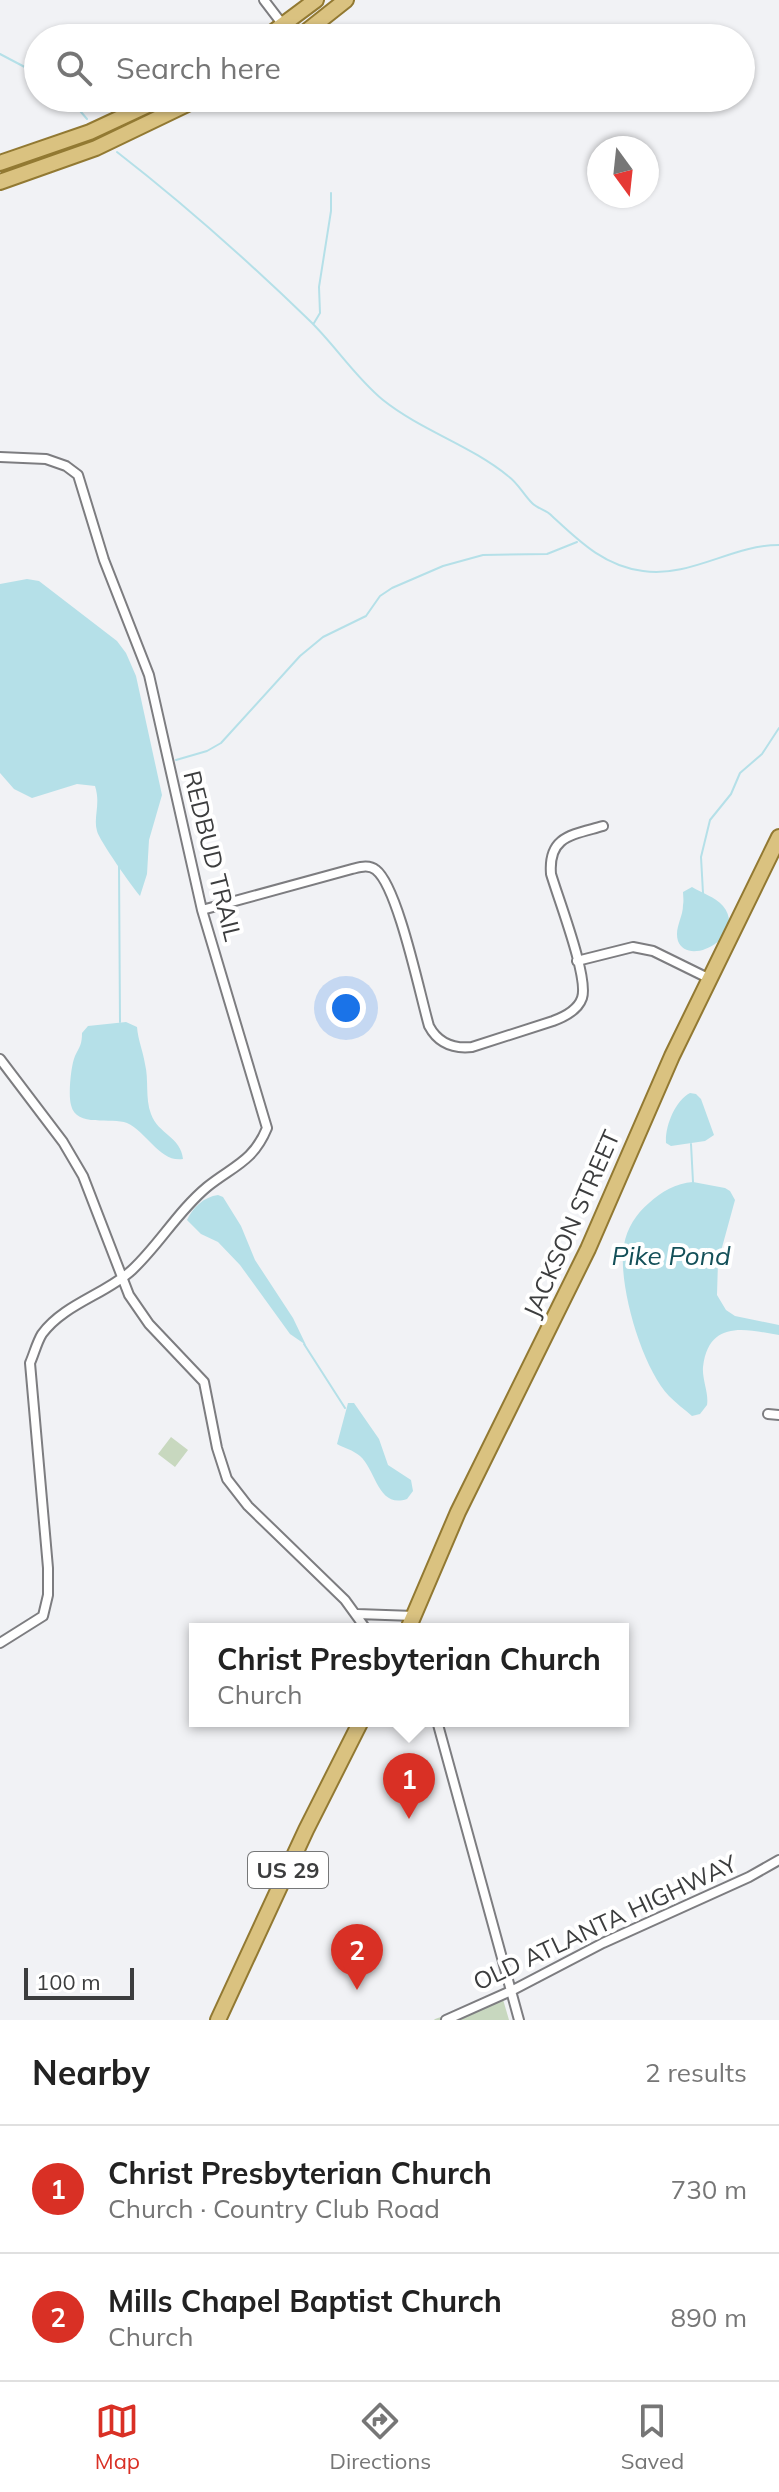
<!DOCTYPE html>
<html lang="en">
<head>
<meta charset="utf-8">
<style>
	:root { --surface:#fff; --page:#f6f6f6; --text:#222; --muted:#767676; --line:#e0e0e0; --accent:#d93025 }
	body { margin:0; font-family:Mulish,sans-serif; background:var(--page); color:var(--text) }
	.compass { position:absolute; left:587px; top:136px; width:72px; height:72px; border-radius:50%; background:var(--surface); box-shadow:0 2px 6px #0004; rotate:165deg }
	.scale { position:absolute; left:24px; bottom:20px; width:110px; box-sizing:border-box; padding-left:8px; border:4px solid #3c3d3e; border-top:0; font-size:22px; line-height:28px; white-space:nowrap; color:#3c3d3e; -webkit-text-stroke:6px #fff; paint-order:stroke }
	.you { position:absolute; left:346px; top:1008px; width:28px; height:28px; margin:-20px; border:6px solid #fff; border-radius:50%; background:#1a73e8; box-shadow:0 0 0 12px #1a73e833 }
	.badge { display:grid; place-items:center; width:52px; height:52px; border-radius:50%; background:var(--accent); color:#fff; font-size:26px; font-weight:700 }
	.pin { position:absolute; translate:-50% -66px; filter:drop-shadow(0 2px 4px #0008) }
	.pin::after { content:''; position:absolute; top:42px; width:28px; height:24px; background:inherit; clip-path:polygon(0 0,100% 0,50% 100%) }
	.popup { position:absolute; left:189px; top:1623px; width:440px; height:104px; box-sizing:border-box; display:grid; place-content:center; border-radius:0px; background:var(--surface); filter:drop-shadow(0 2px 6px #0005); font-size:26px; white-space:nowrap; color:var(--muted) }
	.popup b { font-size:30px; color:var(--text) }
	.popup::after { content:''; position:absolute; left:50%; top:100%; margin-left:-16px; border:16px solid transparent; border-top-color:var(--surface) }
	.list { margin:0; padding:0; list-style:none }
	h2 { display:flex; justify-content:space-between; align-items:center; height:104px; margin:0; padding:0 32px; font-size:34px }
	h2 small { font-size:26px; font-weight:400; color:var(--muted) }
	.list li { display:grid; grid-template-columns:52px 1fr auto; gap:24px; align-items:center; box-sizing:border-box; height:128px; padding:0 32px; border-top:2px solid var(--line) }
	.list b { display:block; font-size:30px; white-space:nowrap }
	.list p { margin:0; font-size:26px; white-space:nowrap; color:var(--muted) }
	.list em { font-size:26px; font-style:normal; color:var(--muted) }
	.icon { flex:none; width:44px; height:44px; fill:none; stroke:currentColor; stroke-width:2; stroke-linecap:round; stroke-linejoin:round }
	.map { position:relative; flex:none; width:779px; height:2020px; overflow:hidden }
	.search { position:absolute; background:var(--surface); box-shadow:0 2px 6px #0004; left:24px; right:24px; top:24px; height:88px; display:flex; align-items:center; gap:20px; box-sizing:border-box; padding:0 28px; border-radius:44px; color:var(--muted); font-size:30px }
	.sheet { height:360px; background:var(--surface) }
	nav { display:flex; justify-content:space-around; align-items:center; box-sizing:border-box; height:112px; border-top:2px solid var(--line); background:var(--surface); font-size:22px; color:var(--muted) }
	nav a { display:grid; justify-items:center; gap:4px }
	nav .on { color:var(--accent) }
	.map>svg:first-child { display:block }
	.green { fill:#c8d8bf }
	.water { fill:#b5e0e8 }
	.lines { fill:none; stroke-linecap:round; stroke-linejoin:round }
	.stream { stroke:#b5e0e8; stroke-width:2 }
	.minor-casing { stroke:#7d7d80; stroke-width:12 }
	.primary-casing { stroke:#927932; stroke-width:18 }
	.minor { stroke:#fff; stroke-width:8 }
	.primary { stroke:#dac280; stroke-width:14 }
	.labels { text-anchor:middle; stroke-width:8; stroke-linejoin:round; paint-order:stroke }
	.shield { fill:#fff; stroke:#767778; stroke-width:2 }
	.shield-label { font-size:22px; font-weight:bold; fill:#3c3d3e }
	.street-label { font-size:24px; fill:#3c3d3e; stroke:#fff }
	.water-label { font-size:26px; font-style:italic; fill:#145059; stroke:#fff }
</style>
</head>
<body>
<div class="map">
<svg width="779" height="2020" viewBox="0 0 779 2020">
	<rect width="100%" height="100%" fill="#f1f2f5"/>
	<path class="green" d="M171,1437L188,1450L175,1467L158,1454Z
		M502,1996L509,2020H434L435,2019Z"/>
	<path class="water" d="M27,579L39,581L117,641L126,653L136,676L162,795L149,840L147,874L140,896C133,888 99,840 97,831C93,817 101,804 95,786L77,784L32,798L14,789L0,773V584Z
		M692,887C702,893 715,897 723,906C748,936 688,968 678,941C674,928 683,918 683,905C684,900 683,896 683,892Z
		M126,1022L137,1027C138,1040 143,1051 145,1064C149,1080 145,1098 151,1114C158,1134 181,1137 183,1159C160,1163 147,1132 127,1123C112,1117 76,1128 71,1105C68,1095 71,1065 75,1056C80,1046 82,1044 82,1033L88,1026Z
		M690,1093L696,1094L701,1099L714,1135L705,1141L671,1146L666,1143C665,1126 675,1101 690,1093Z
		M693,1182L725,1188L730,1191L735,1200L718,1262L717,1295L726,1310L735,1316L779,1325V1335C744,1329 709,1320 703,1367C702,1380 709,1393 707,1405L700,1414L692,1416C685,1410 676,1403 669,1396C642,1368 617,1283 624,1245C627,1228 636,1214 649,1203C661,1192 676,1183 693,1182Z
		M218,1195L223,1197L241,1226L255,1260L293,1318L306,1345L290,1334L240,1265L218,1242L201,1234L187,1220C193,1207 204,1197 218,1195Z
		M348,1403H354L379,1439L388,1465L411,1480L413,1491L407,1499C378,1509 376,1470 360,1456C353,1450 344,1448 337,1444Z"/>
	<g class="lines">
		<path class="stream" d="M0,54L38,74
			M69,98L87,119
			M117,152C184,204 248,261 309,320C335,345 355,377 383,400C422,431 470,445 508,476C518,483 523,494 532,503C538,509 547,510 552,516C579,541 604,566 643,571C690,578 732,545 779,545
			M314,323L320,313L319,287L331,211V193
			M176,760L207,751L221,743L300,656L323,637L366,616L380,596L392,588L443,566L483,555L547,554L577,542
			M119,865L120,1022
			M703,893L701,857L710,820L731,794L740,773L762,754L779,728
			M691,1144L693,1182
			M304,1344L345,1408"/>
		<g class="minor-casing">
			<path id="minor" d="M264,0L293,38
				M0,457L46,459L66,466L78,475L104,560L149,675L202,910L267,1128C253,1162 233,1166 207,1187C178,1211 159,1245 132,1270C106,1294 64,1304 42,1334C37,1342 34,1354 30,1363L48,1568V1595L43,1616L0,1643
				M202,910L352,869C360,867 369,864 376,870C398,887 420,995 429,1026C438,1043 453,1049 472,1047L553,1021C564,1017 578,1010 582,998C589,978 558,898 551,874C548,836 572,835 603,826
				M577,961L633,947L653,951L710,979
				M0,1059L63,1142L83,1176L129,1295L149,1324L204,1382L217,1448L227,1479L248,1506L345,1600L366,1629
				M768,1414L779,1415
				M357,1614L414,1616
				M437,1721L519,2020
				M446,2020L513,1990L603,1943L749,1877L779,1860"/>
		</g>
		<g class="primary-casing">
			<path id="primary" d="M265,38L316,0
				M298,38L346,0
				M0,163L90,132L163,98
				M0,182L96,148L200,98
				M408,1629L458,1512L588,1249L672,1056L779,837
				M218,2020L306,1830L361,1721"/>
		</g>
		<use href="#minor" class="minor"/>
		<use href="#primary" class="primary"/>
	</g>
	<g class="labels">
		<rect class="shield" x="248" y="1852" width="80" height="36" rx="6"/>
		<g class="shield-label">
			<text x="288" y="1878">US 29</text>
		</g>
		<g class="street-label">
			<text transform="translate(212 856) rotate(76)" y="8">REDBUD TRAIL</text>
			<text transform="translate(572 1224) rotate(-66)" y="8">JACKSON STREET</text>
			<text transform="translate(605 1923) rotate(-25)" y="8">OLD ATLANTA HIGHWAY</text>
		</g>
		<g class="water-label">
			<text x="671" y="1265">Pike Pond</text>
		</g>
	</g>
</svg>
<svg class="compass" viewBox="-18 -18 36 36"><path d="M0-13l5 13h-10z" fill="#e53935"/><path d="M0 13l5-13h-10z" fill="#767676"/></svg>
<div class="scale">100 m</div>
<div class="you"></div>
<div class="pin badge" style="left:409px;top:1819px">1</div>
<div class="popup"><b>Christ Presbyterian Church</b>Church</div>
<div class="pin badge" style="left:357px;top:1990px">2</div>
<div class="search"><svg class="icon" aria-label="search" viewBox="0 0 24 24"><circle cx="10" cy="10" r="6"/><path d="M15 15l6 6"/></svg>Search here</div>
</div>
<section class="sheet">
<h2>Nearby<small>2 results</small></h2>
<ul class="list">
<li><span class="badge">1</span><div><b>Christ Presbyterian Church</b><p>Church · Country Club Road</p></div><em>730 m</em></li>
<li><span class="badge">2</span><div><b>Mills Chapel Baptist Church</b><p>Church</p></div><em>890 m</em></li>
</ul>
</section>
<nav>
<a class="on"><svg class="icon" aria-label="map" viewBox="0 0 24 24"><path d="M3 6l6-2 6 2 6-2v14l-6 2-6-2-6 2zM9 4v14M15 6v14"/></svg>Map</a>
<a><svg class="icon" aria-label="directions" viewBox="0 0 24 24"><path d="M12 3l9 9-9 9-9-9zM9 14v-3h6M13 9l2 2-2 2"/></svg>Directions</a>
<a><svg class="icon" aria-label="saved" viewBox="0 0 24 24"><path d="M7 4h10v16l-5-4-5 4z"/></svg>Saved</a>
</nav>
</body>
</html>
